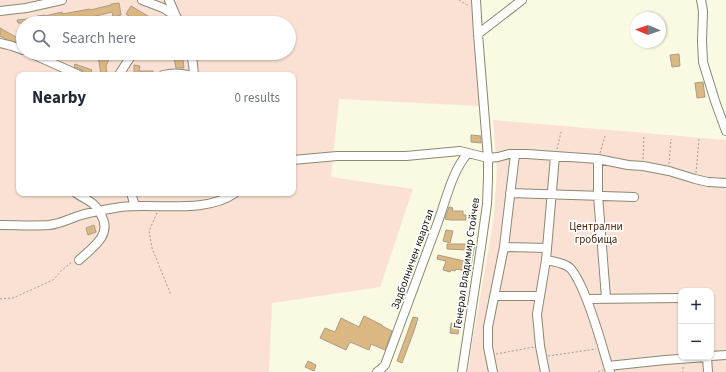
<!DOCTYPE html>
<html lang="en">
<head>
<meta charset="utf-8">
<style>
	:root { --surface:#fff; --page:#f6f6f7; --text:#1f2937; --muted:#747a83; --line:#e0e1e3 }
	body { margin:0; font-family:"Source Sans 3",sans-serif; background:var(--page); color:var(--text) }
	.controls { position:absolute; right:12px; bottom:12px; display:grid; overflow:hidden; border-radius:8px; box-shadow:0 1px 3px #0004 }
	.controls button { width:36px; height:36px; display:grid; place-items:center; padding:0; border:0; border-bottom:1px solid var(--line); background:var(--surface); color:var(--text); font:20px sans-serif }
	.compass { position:absolute; left:630px; top:12px; width:36px; height:36px; border-radius:50%; background:var(--surface); box-shadow:0 1px 3px #0004; rotate:272deg }
	.list { margin:0; padding:0; list-style:none }
	h2 { display:flex; justify-content:space-between; align-items:center; height:52px; margin:0; padding:0 16px; font-size:17px }
	h2 small { font-size:13px; font-weight:400; color:var(--muted) }
	.icon { flex:none; width:22px; height:22px; fill:none; stroke:currentColor; stroke-width:2; stroke-linecap:round; stroke-linejoin:round }
	.map { position:relative; flex:none; width:726px; height:372px; overflow:hidden }
	.search { position:absolute; background:var(--surface); box-shadow:0 1px 3px #0004; left:16px; top:16px; width:280px; height:44px; display:flex; align-items:center; gap:10px; box-sizing:border-box; padding:0 14px; border-radius:22px; color:var(--muted); font-size:15px }
	.panel { position:absolute; background:var(--surface); box-shadow:0 1px 3px #0004; left:16px; top:72px; width:280px; height:124px; border-radius:8px }
	.map>svg:first-child { display:block }
	.green { fill:#fae1d3; fill-rule:evenodd }
	.building { fill:#dbb882; stroke:#a99c89 }
	.lines { fill:none; stroke-linecap:round; stroke-linejoin:round }
	.minor-casing { stroke:#8a8974; stroke-width:10 }
	.path { stroke:#a09f8d; stroke-width:1; stroke-dasharray:2 2; stroke-linecap:butt }
	.minor { stroke:#fff; stroke-width:8 }
	.labels { text-anchor:middle; stroke-width:3.5; stroke-linejoin:round; paint-order:stroke }
	.park-label { font-size:11px; fill:#4b250d; stroke:#fff }
	.street-label { font-size:11px; fill:#14130b; stroke:#fff }
</style>
</head>
<body>
<div class="map">
<svg width="726" height="372" viewBox="0 0 726 372">
	<rect width="100%" height="100%" fill="#faf9e1"/>
	<path class="green" d="M0,0H476L481,106L339,99L331,177L413,189L380,287L272,303L269,372H0ZM23,23H289V53H23ZM19,75H293V193H19Z
		M493,120L726,140V372H468L471,350L494,217L497,169ZM681,291H711V357H681Z"/>
	<path class="building" d="M119,3L121,15L113,17L112,12L92,17V18L70,23V21L61,23H18L17,20L37,18V16L45,15V16L62,12V14L90,9V10L111,5V4Z
		M131,6L148,16L144,23L132,17V18L126,14Z
		M0,28L23,41L22,44L5,39L0,36Z
		M100,53H102L110,57L106,66L107,75H101L98,56Z
		M173,53H182L184,68H176Z
		M679,54L680,66L672,67L670,55Z
		M75,64L92,70L90,75L84,74L82,70L74,67Z
		M134,65L140,66L139,71H153V75H134Z
		M703,82L705,97L697,98L695,83Z
		M471,135L481,136V143L471,142Z
		M449,207L453,208L452,211H463V215H466V220H451L445,219Z
		M94,225L96,232L88,235L86,228Z
		M446,230L453,231L450,243L443,241Z
		M447,244H475L471,266H473L472,272L456,269L455,271L451,270L450,272L443,270L446,261L437,259L438,255L464,261L467,250L447,249Z
		M364,316L382,325V326L392,331L385,350L371,344L369,350L350,342L346,350L320,338L325,328L335,332L341,318L359,327Z
		M413,317L418,318L414,331L402,363L397,361Z
		M451,323L460,324L458,334L450,333Z
		M308,361L316,365L314,371L305,367Z"/>
	<g class="lines">
		<g class="minor-casing">
			<path id="minor" d="M142,0L163,8L176,16L180,23
				M169,0L176,16
				M701,0L703,11L702,41L703,62L715,101L726,131
				M0,11L26,8L62,0
				M478,34L522,0
				M0,43L12,46L23,50
				M30,53L79,75
				M191,53L193,64L194,75
				M120,73L133,53
				M163,75C171,73 179,73 188,75
				M598,159V195L606,298
				M293,160L337,156H406L460,151L488,158L498,157L509,154H527L598,159L628,165L643,166L669,171L695,179L708,182L726,183
				M76,193C81,197 87,199 92,203C96,206 99,211 101,215C113,235 92,248 79,260
				M131,193L135,206
				M510,193L634,197
				M0,225C16,225 33,226 49,225C60,224 69,219 78,216C91,212 107,209 121,207C155,203 206,214 235,193
				M504,247L547,248
				M546,260C554,262 563,262 570,268C575,273 578,280 581,286C594,314 601,343 610,372
				M495,296H540
				M587,299L681,298
				M711,356L726,355
				M707,357L708,372
				M608,366L665,360L707,357
				M377,372L381,369L385,365C402,318 420,270 438,222C446,200 452,171 468,153
				M462,372L481,247L487,204L488,179V158L478,34L476,0
				M493,372L488,347V327L504,247L515,154
				M545,372L540,346L537,314L546,260L555,156"/>
		</g>
		<path class="path" d="M459,0L469,6
			M557,149L561,132
			M600,153L605,136
			M643,159L644,135
			M669,164L671,139
			M696,173L699,139
			M157,213L149,231L152,248L171,295
			M0,299L13,298L53,280L62,270L72,262
			M496,354L534,347
			M548,356L596,349
			M683,367V372
			M598,372L603,370"/>
		<use href="#minor" class="minor"/>
	</g>
	<g class="labels">
		<g class="park-label">
			<text x="596" y="230">Централни<tspan x="596" dy="13">гробища</tspan></text>
		</g>
		<g class="street-label">
			<text transform="translate(412 259) rotate(-70)" y="4">Задболничен квартал</text>
			<text transform="translate(466 263) rotate(-82)" y="4">Генерал Владимир Стойчев</text>
		</g>
	</g>
</svg>
<div class="controls">
<button>+</button>
<button>−</button>
</div>
<svg class="compass" viewBox="-18 -18 36 36"><path d="M0-13l5 13h-10z" fill="#e53935"/><path d="M0 13l5-13h-10z" fill="#747a83"/></svg>
<div class="search"><svg class="icon" aria-label="search" viewBox="0 0 24 24"><circle cx="10" cy="10" r="6"/><path d="M15 15l6 6"/></svg>Search here</div>
<section class="panel">
<h2>Nearby<small>0 results</small></h2>
<ul class="list">
</ul>
</section>
</div>
</body>
</html>
